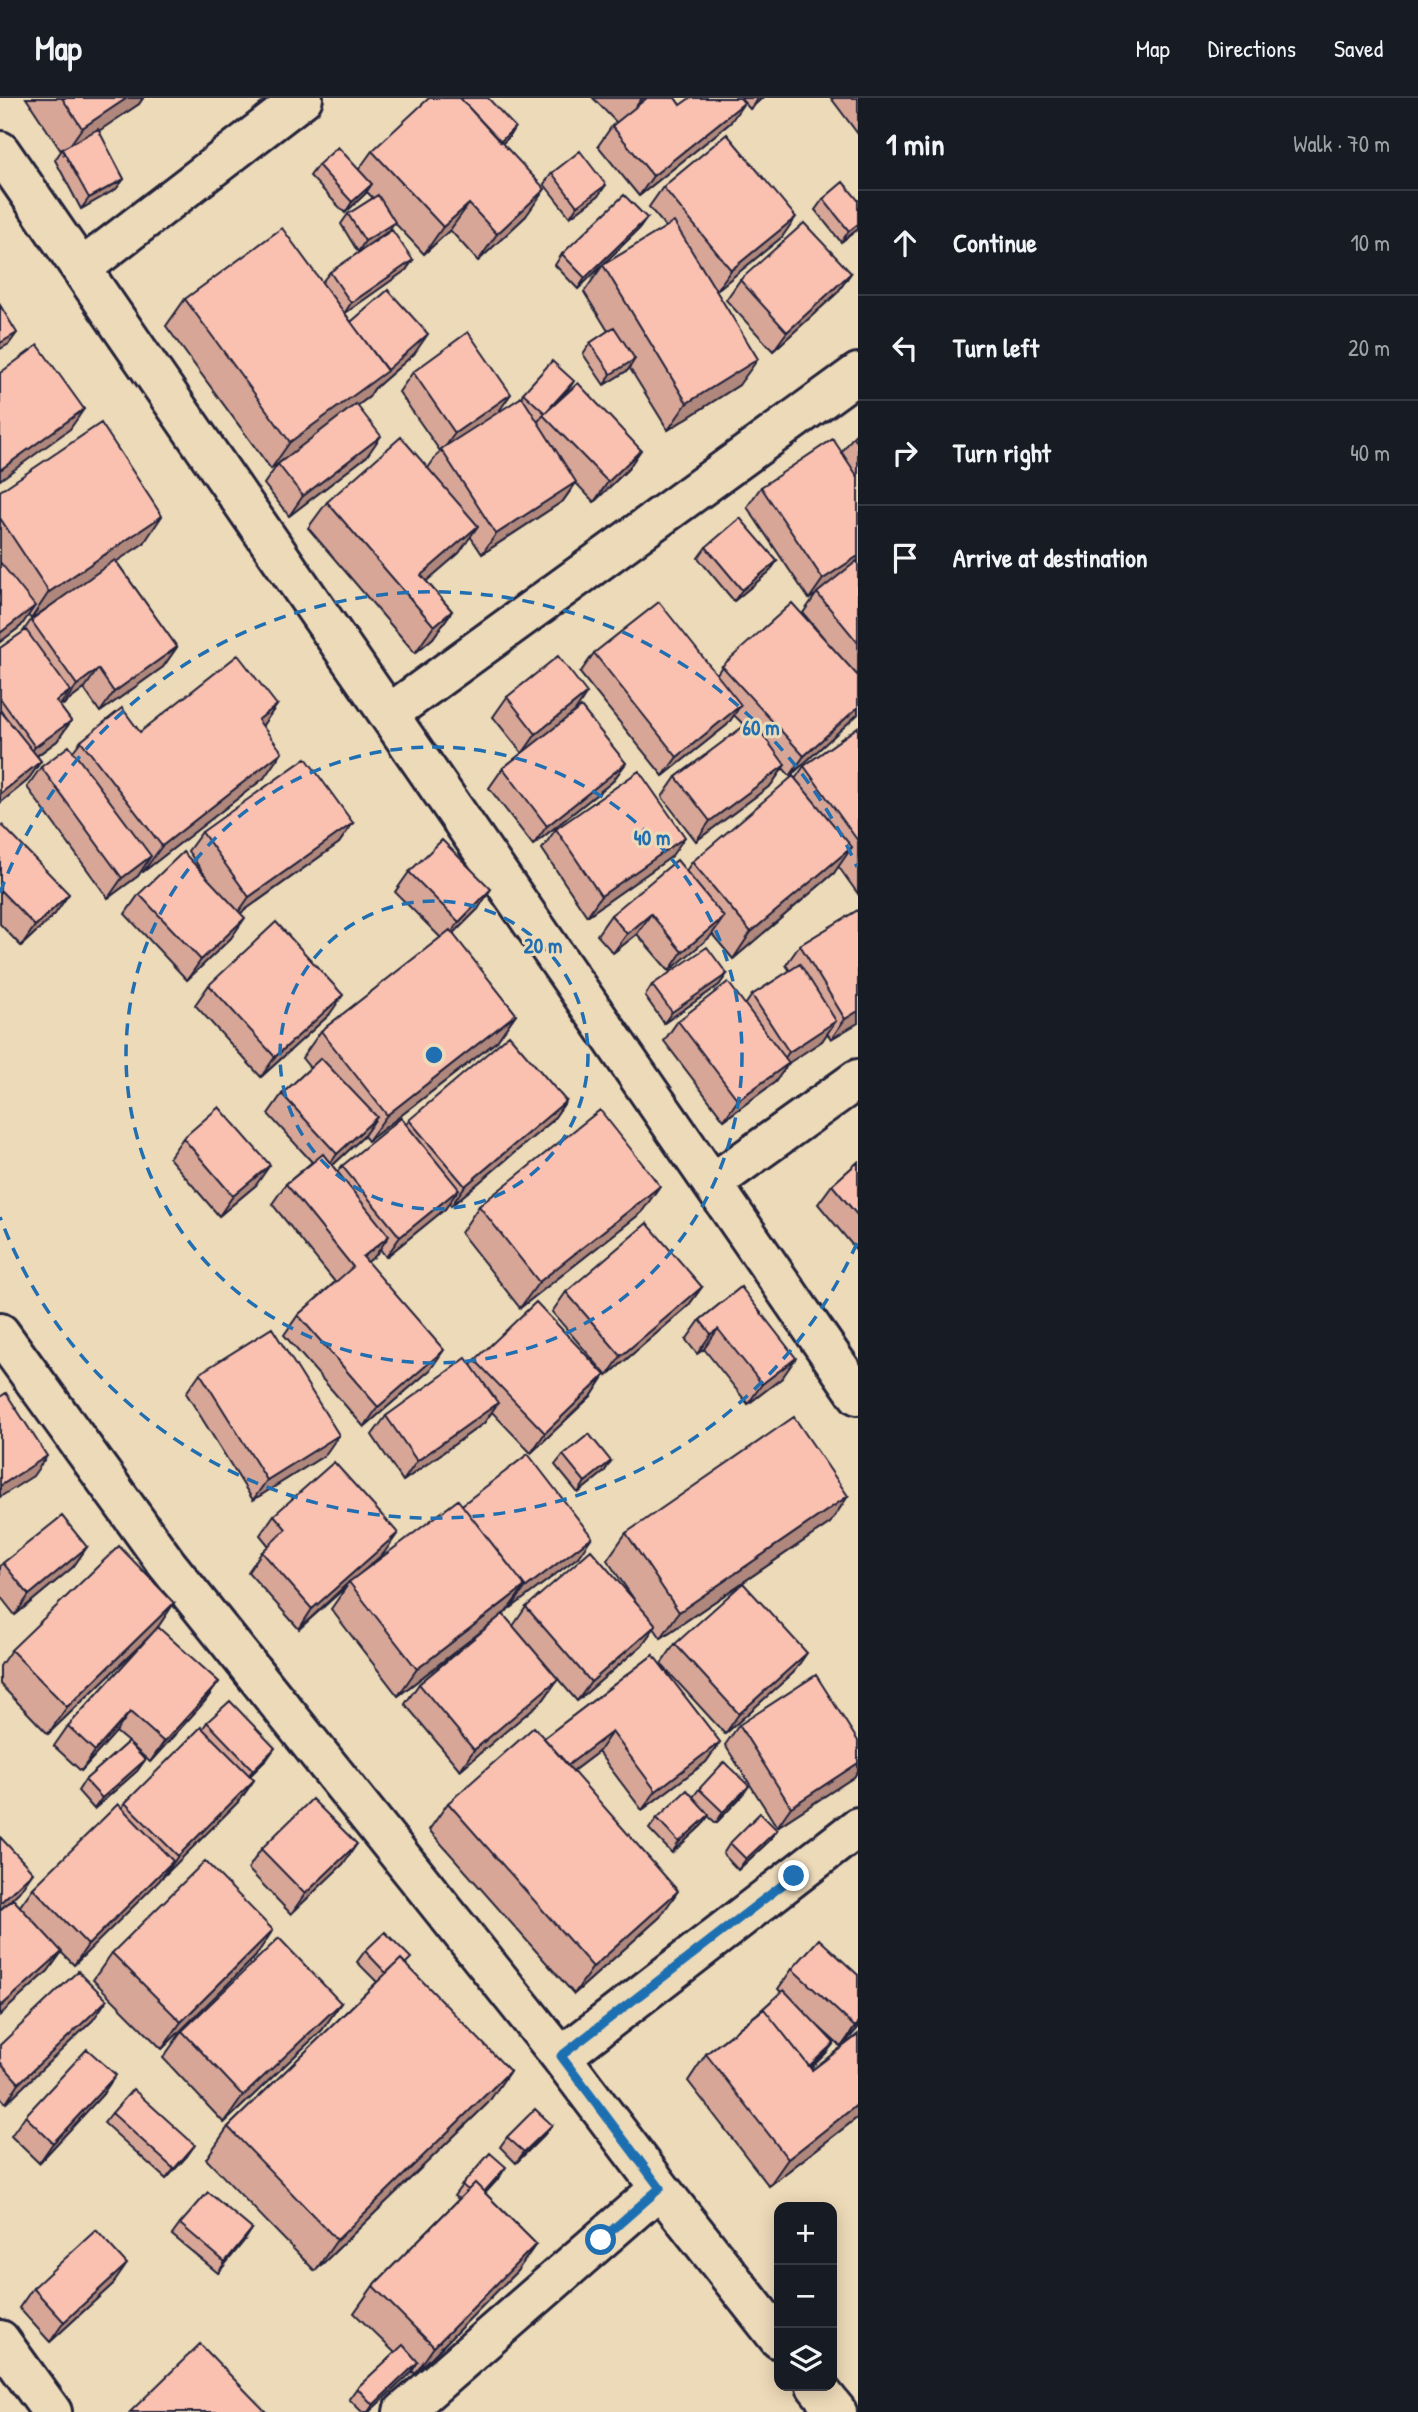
<!DOCTYPE html>
<html lang="en">
<head>
<meta charset="utf-8">
<style>
	:root { --surface:#171b24; --page:#242831; --text:#f1f3f6; --muted:#9ea1a6; --line:#363941 }
	body { margin:0; font-family:"Patrick Hand",sans-serif; background:var(--page); color:var(--text) }
	.controls { position:absolute; right:21px; bottom:21px; display:grid; overflow:hidden; border-radius:14px; box-shadow:0 4px 18px #0003 }
	.controls button { width:63px; height:63px; display:grid; place-items:center; padding:0; border:0; border-bottom:2px solid var(--line); background:var(--surface); color:var(--text); font:35px sans-serif }
	.stop { position:absolute; width:21px; height:21px; margin:-16px; border:5px solid #1f6fb2; border-radius:50%; background:#fff }
	.stop.end { background:#1f6fb2; border-color:#fff; box-shadow:0 2px 7px #0008 }
	.list { margin:0; padding:0; list-style:none }
	h2 { display:flex; justify-content:space-between; align-items:center; height:91px; margin:0; padding:0 28px; font-size:30px }
	h2 small { font-size:23px; font-weight:400; color:var(--muted) }
	.list li { display:grid; grid-template-columns:46px 1fr auto; gap:21px; align-items:center; box-sizing:border-box; height:105px; padding:0 28px; border-top:2px solid var(--line) }
	.list b { display:block; font-size:26px; white-space:nowrap }
	.list em { font-size:23px; font-style:normal; color:var(--muted) }
	.icon { flex:none; width:38px; height:38px; fill:none; stroke:currentColor; stroke-width:2; stroke-linecap:round; stroke-linejoin:round }
	.map { position:relative; flex:none; width:858px; height:2314px; overflow:hidden }
	header { display:flex; align-items:center; gap:42px; box-sizing:border-box; height:98px; padding:0 35px; background:var(--surface); border-bottom:2px solid var(--line) }
	header strong { font-size:33px }
	nav { display:flex; gap:38px; margin-inline-start:auto; font-size:24px }
	main { display:flex }
	aside { flex:1; background:var(--surface) }
	.map>svg:first-child { display:block }
	.lines { fill:none; stroke-linecap:round; stroke-linejoin:round }
	.minor-casing { stroke:#22223b; stroke-width:44 }
	.minor { stroke:#eddab8; stroke-width:38 }
	.wall { fill:#d7a697; stroke:#22223b; stroke-width:2 }
	.shaded-wall { fill:#af877b; stroke:#22223b; stroke-width:2 }
	.building { fill:#fac1b0; stroke:#22223b; stroke-width:2 }
	.route { stroke:#1f6fb2; stroke-width:9 }
	.ring { fill:none; stroke:#1f6fb2; stroke-width:3.5; stroke-dasharray:12 9 }
	.centre { fill:#1f6fb2; stroke:#eddab8; stroke-width:3.5 }
	.ring-label { font-size:21px; text-anchor:middle; font-weight:bold; fill:#1f6fb2; stroke:#eddab8; stroke-width:6; stroke-linejoin:round; paint-order:stroke }
</style>
</head>
<body>
<header>
<strong>Map</strong>
<nav><a>Map</a><a>Directions</a><a>Saved</a></nav>
</header>
<main>
<div class="map">
<svg width="858" height="2314" viewBox="0 0 858 2314">
	<rect width="100%" height="100%" fill="#eddab8"/>
	<filter id="ink" filterUnits="userSpaceOnUse"><feTurbulence type="fractalNoise" baseFrequency=".0143" numOctaves="2"/><feDisplacementMap in="SourceGraphic" scale="14" xChannelSelector="R" yChannelSelector="G"/><feConvolveMatrix kernelMatrix="1 2 1 2 8 2 1 2 1" color-interpolation-filters="sRGB"/></filter>
	<g filter="url(#ink)">
		<g class="lines">
			<g class="minor-casing">
				<path id="minor" d="M0,53L858,1297
					M82,170L303,0
					M389,616L858,275
					M713,1085L858,981
					M0,1235L166,1465L561,1959L660,2090L779,2241
					M561,1959L858,1729
					M0,2242L52,2314
					M816,2288L837,2314
					M403,2314L660,2090"/>
			</g>
			<use href="#minor" class="minor"/>
		</g>
		<path class="wall" d="M26,0H143L139,6L98,33L124,81L116,91L81,111L55,62L61,53Z
			M593,0H675L680,7L730,25L639,98L598,48L612,28L617,25Z
			M740,0H762L750,11Z
			M831,0H858V36Z
			M508,40L502,45L526,118L478,163L450,132L424,156L394,124L387,134L358,154L341,126L348,116L373,100L367,94L345,115L310,78L318,67L359,71L372,53Z
			M552,75L598,98L570,119L544,86Z
			M663,89L782,139L717,192L713,188L739,287L668,332L629,269L628,272L604,287L583,256L590,245L608,233L584,194L603,167L666,129L649,109Z
			M823,101L858,102V131L841,144L815,112Z
			M647,120L639,131L578,191L555,167L562,156Z
			M413,162L406,172L345,215L351,224L414,256L374,291L369,299L357,308L367,358L289,418L264,386L278,366L271,371L166,228L185,201L322,184L330,174Z
			M851,175L837,195L773,253L726,202L740,182Z
			M413,274L498,315L520,301L523,295L567,294L554,307L628,371L594,404L576,385L563,403L482,456L470,438L459,455L426,483L452,513L433,540L415,555L308,430L327,404L428,370L440,353L399,294Z
			M858,334V616L790,678L783,670L771,687L696,743L662,699L676,679L745,628L734,617L727,627L663,678L580,575L594,555L717,576L722,568L823,539L803,515L817,495L809,501L747,409L761,389L842,354L853,339Z
			M0,393L144,445L116,463L177,549L163,569L100,614L84,591L63,607L62,605L60,608L71,623L57,643L37,658L41,663L27,683L0,705V550L22,535L31,522L80,487L31,521L28,517L21,528L0,544Z
			M706,449L777,463L769,474L734,503L698,460Z
			M507,599L574,614L626,665L612,684L533,747L489,690L503,670L522,655L493,619Z
			M277,607L262,628L264,680L143,774L142,772L138,778L108,800L27,689L41,669L73,653L81,643L140,634Z
			M858,629V796L838,768L834,775L733,861L712,836L669,873L637,836L613,855L597,837L611,817L686,773L692,764L795,681L804,668Z
			M353,725L339,745L241,815L231,840L187,882L125,816L139,796L207,780L188,753L202,734Z
			M0,729L55,816L21,848L0,826Z
			M556,731L671,759L587,818L542,751Z
			M409,774L478,811L453,836L516,916L497,943L368,1043L364,1038L332,1068L337,1074L342,1068L407,1026L409,1022L566,1003L552,1023L451,1108L449,1105L445,1111L386,1159L380,1151L375,1158L367,1164L430,1272L364,1329L284,1237L298,1217L335,1184L272,1106L286,1086L312,1064L268,1016L282,996L310,970L302,960L321,933L441,840L395,794Z
			M858,812V925L831,941L827,935L822,943L789,964L775,984L724,1022L664,943L678,923L745,907L752,897L790,873L786,867L800,847Z
			M727,876L719,887L664,925L645,898L652,887Z
			M209,887L329,917L261,979L195,907Z
			M183,1040L256,1087L219,1118L169,1060Z
			M858,1064V1154L818,1106L832,1087Z
			M479,1108L641,1115L520,1210L461,1135Z
			M702,1189L688,1208L607,1278L552,1214L566,1194Z
			M741,1189L782,1280L748,1306L704,1251L697,1256L686,1242L700,1222Z
			M475,1262L605,1277L592,1297L531,1355L492,1314L484,1325L403,1383L372,1337L386,1318L471,1267Z
			M200,1275L325,1357L253,1402L186,1295Z
			M563,1357L611,1363L604,1374L578,1395L555,1367Z
			M848,1398L830,1425L661,1540L654,1530L642,1547L577,1603L558,1581L544,1601L460,1672L405,1606L419,1586L485,1531L398,1598L331,1511L347,1488L299,1531L248,1474L262,1454L269,1448L260,1437L274,1417L384,1455L359,1477L462,1407L578,1459L511,1510L510,1509L503,1517L513,1528L526,1509L636,1504L607,1462L626,1435Z
			M87,1449L73,1469L15,1517L0,1498V1469L3,1465Z
			M174,1505L157,1530L219,1584L205,1603L150,1664L131,1647L145,1662L137,1673L94,1711L78,1693L85,1682L128,1644L116,1634L81,1673L54,1648L68,1628L153,1535L48,1636L0,1586V1568L11,1552Z
			M675,1546L793,1575L725,1636L661,1566Z
			M653,1557L720,1644L706,1664L642,1712L598,1654L573,1673L660,1819L574,1896L429,1732L448,1705L544,1640Z
			M207,1624L267,1661L250,1678L254,1682L240,1702L74,1867L61,1854L48,1873L0,1917V1812L20,1808L33,1790L122,1710L125,1705L203,1630Z
			M739,1627L858,1643V1673L854,1679L777,1729L725,1647Z
			M699,1691L741,1699L716,1725L708,1718L702,1727L672,1755L649,1731L657,1720L693,1699Z
			M777,1732L769,1743L738,1772L723,1756L730,1745Z
			M261,1751L343,1766L291,1816L248,1771Z
			M365,1853L407,1867L488,2005L315,2173L206,2061L228,2029L377,1884L357,1864Z
			M112,1855L255,1859L162,1951L93,1882Z
			M792,1871L858,1877V1930L841,1949L819,1929L834,1945L826,1955L811,1970L812,1972L858,1936V2019L769,2088L688,1983L706,1956L758,1915L781,1894L778,1891Z
			M341,1905L322,1932L224,2025L163,1960L182,1933Z
			M93,1922L6,2005L0,1999V1947Z
			M102,1997L39,2065L11,2038L25,2018Z
			M112,2015L187,2058L166,2081L104,2025Z
			M552,2027L544,2037L516,2065L500,2049L507,2039Z
			M499,2080L485,2095L536,2146L517,2173L415,2276L412,2273L369,2314H362L349,2301L357,2290L395,2255L354,2215L373,2188L459,2101L454,2098L462,2087Z
			M180,2126L252,2131L218,2175L172,2137Z
			M113,2186L50,2244L19,2210L33,2190Z"/>
		<path class="shaded-wall" d="M127,0H143L139,6L63,57L82,30Z
			M643,0H652L621,29L640,3Z
			M758,0H762L750,11Z
			M744,5L730,25L639,98L653,78Z
			M515,29L508,40L489,58L496,48Z
			M124,81L116,91L81,111L89,100Z
			M372,86L365,96L345,115L352,104Z
			M606,87L598,98L570,119L577,108Z
			M545,91L526,118L478,163L497,136Z
			M469,106L450,132L424,156L443,129Z
			M796,119L782,139L717,192L731,172Z
			M647,120L639,131L578,191L585,180Z
			M395,124L387,134L358,154L365,143Z
			M858,126V131L841,144L849,133Z
			M413,162L406,172L344,216L351,205Z
			M851,175L837,195L773,253L787,234Z
			M17,235L9,246L0,251V245Z
			M428,236L414,256L374,291L369,299L271,371L290,344Z
			M635,261L628,272L604,287L611,276Z
			M758,261L739,287L668,332L687,305Z
			M574,283L567,294L544,318L543,317L537,325L545,315Z
			M511,296L497,316L441,355L455,335Z
			M84,311L70,331L0,382V372Z
			M381,338L367,358L289,418L303,398Z
			M641,352L628,371L594,404L608,384Z
			M576,384L563,403L482,456L496,436Z
			M162,418L144,445L31,521L49,494Z
			M478,428L459,455L408,499L421,477Z
			M858,458V469L809,501L823,481Z
			M777,463L769,474L734,503L742,492Z
			M35,508L21,528L0,544V535Z
			M452,513L433,540L415,555L434,528Z
			M177,549L163,569L100,614L114,594Z
			M98,571L84,591L63,607L77,587Z
			M70,593L56,613V603Z
			M587,595L574,615L522,656L536,636Z
			M277,607L258,634V622Z
			M741,607L727,627L663,678L677,659Z
			M858,609V616L790,678L804,658Z
			M71,623L57,643L21,669L35,649Z
			M282,654L264,680L143,774L162,748Z
			M41,663L27,683L0,705V696Z
			M626,665L612,684L533,747L547,728Z
			M785,667L771,687L696,743L710,723Z
			M353,725L339,745L235,819L249,799Z
			M685,739L671,759L587,818L601,798Z
			M852,749L834,775L733,861L751,834Z
			M151,758L138,778L108,800L122,780Z
			M491,791L478,811L445,844L459,824Z
			M69,796L55,816L21,848L35,828Z
			M651,816L637,836L613,855L627,836Z
			M724,819L710,839L669,873L682,854Z
			M245,820L231,840L187,882L201,862Z
			M727,876L719,887L664,925L672,914Z
			M343,897L329,917L261,979L275,959Z
			M858,913V925L831,941L845,921Z
			M516,916L497,943L368,1043L387,1017Z
			M836,923L822,943L775,974L789,954Z
			M789,965L775,984L724,1022L738,1002Z
			M566,1003L552,1023L451,1108L465,1088Z
			M377,1019L363,1039L323,1076L337,1056Z
			M270,1067L256,1087L219,1118L233,1098Z
			M660,1088L641,1115L520,1210L539,1184Z
			M459,1091L445,1111L386,1159L400,1139Z
			M389,1138L375,1158L349,1179L363,1159Z
			M702,1189L688,1208L607,1278L621,1258Z
			M718,1231L704,1251L697,1256L711,1236Z
			M444,1252L430,1272L364,1329L378,1309Z
			M796,1260L782,1280L748,1306L762,1286Z
			M605,1277L592,1297L531,1355L545,1335Z
			M498,1305L484,1325L403,1383L417,1363Z
			M339,1337L325,1357L253,1402L267,1382Z
			M47,1358L33,1378L0,1399V1388Z
			M611,1363L604,1374L578,1395L585,1384Z
			M848,1398L830,1425L661,1540L679,1514Z
			M398,1435L384,1455L350,1485L349,1484L299,1531L312,1511Z
			M592,1439L578,1459L511,1510L525,1490Z
			M87,1449L73,1469L15,1517L29,1497Z
			M525,1488L506,1514L398,1598L417,1571Z
			M174,1505L156,1532L48,1636L67,1609Z
			M656,1527L642,1547L577,1603L591,1584Z
			M807,1555L793,1575L725,1636L739,1616Z
			M558,1581L544,1601L460,1672L474,1652Z
			M219,1584L205,1603L150,1664L164,1644Z
			M130,1614L116,1634L81,1673L95,1653Z
			M612,1634L598,1654L550,1690L563,1671Z
			M720,1644L706,1664L642,1712L656,1693Z
			M275,1650L267,1661L245,1682L253,1672Z
			M145,1662L137,1673L94,1711L102,1700Z
			M858,1665V1673L854,1679L777,1729L791,1709Z
			M254,1682L240,1702L164,1778L178,1758Z
			M749,1688L741,1699L716,1725L723,1714Z
			M709,1717L702,1727L672,1755L679,1744Z
			M777,1732L769,1743L738,1772L746,1761Z
			M357,1746L343,1766L291,1816L305,1796Z
			M173,1763L159,1783L74,1867L88,1847Z
			M33,1774L19,1794L0,1812V1805Z
			M678,1793L660,1819L574,1896L593,1869Z
			M273,1832L255,1859L162,1951L181,1924Z
			M62,1854L48,1873L0,1917V1909Z
			M107,1902L93,1922L6,2005L19,1985Z
			M341,1905L322,1932L224,2025L243,1998Z
			M858,1926V1930L841,1949L855,1929Z
			M834,1945L826,1955L799,1981L807,1971Z
			M510,1973L488,2005L315,2173L337,2142Z
			M116,1977L102,1997L39,2065L53,2045Z
			M858,2006V2019L769,2088L788,2061Z
			M552,2027L544,2037L516,2065L524,2054Z
			M195,2047L187,2058L166,2081L174,2071Z
			M506,2069L499,2080L470,2112L478,2101Z
			M252,2131L245,2142L218,2175L225,2164Z
			M536,2146L517,2173L415,2276L434,2249Z
			M127,2166L113,2186L50,2244L64,2224Z
			M418,2264L411,2275L369,2314H368L373,2307Z"/>
		<path class="building" d="M62,0H127L82,30Z
			M429,0H460L545,91L497,136L469,106L443,129L372,53Z
			M460,0H488L515,29L500,44Z
			M647,0H675L680,7L690,0H740L744,5L653,78L612,28Z
			M98,31L124,81L89,100L62,51Z
			M727,36L796,119L731,172L663,89Z
			M338,49L372,86L352,104L318,67Z
			M580,53L606,87L577,108L552,75Z
			M843,84L858,102V126L849,133L823,101Z
			M378,97L395,124L365,143L348,116Z
			M624,97L647,120L585,180L562,156Z
			M674,124L758,261L687,305L603,167Z
			M804,125L851,175L787,234L740,182Z
			M282,130L387,273L290,344L185,201Z
			M392,132L413,162L351,205L330,174Z
			M388,192L428,236L387,272L351,224Z
			M0,207L17,235L0,245Z
			M614,229L635,261L611,276L590,245Z
			M468,234L511,296L455,335L413,274Z
			M38,247L84,311L0,372V275Z
			M552,263L574,283L545,315L523,295Z
			M578,285L641,352L608,384L543,317Z
			M522,299L576,384L496,436L441,351Z
			M356,306L381,338L303,398L278,366Z
			M101,325L162,418L49,494L0,420V393Z
			M858,334V345L853,339Z
			M401,339L478,428L421,477L452,513L434,528L327,404Z
			M833,341L858,379V458L823,481L761,389Z
			M740,420L777,463L742,492L706,449Z
			M115,462L177,549L114,594L98,571L77,587L31,522Z
			M858,462V545L817,495Z
			M0,464L35,508L0,535Z
			M659,504L741,607L677,659L594,555Z
			M792,505L858,578V609L804,658L722,568Z
			M26,532L70,593L56,603L71,623L35,649L0,600V550Z
			M238,557L277,607L258,622L282,654L162,748L81,643L122,610L140,634Z
			M558,558L587,595L536,636L507,599Z
			M581,609L626,665L547,728L503,670Z
			M0,612L41,663L0,696Z
			M752,622L785,667L710,723L676,679Z
			M858,629V743L804,668Z
			M69,648L151,758L122,780L41,669Z
			M306,660L353,725L249,799L202,734Z
			M639,673L685,739L601,798L556,731Z
			M793,678L852,749L751,834L692,764Z
			M2,727L69,796L35,828L0,792V729Z
			M442,742L491,791L459,824L409,774Z
			M183,754L245,820L201,862L139,796Z
			M677,762L724,819L682,854L651,816L627,836L611,817Z
			M858,812V913L845,921L800,847Z
			M276,824L343,897L275,959L209,887Z
			M450,832L516,916L387,1017L321,933Z
			M707,849L727,876L672,914L652,887Z
			M800,866L836,923L789,954L752,897Z
			M728,884L789,965L738,1002L678,923Z
			M509,937L566,1003L465,1088L409,1022Z
			M321,960L377,1019L337,1056L282,996Z
			M219,1009L270,1067L233,1098L183,1040Z
			M600,1012L660,1088L539,1184L479,1108Z
			M401,1020L459,1091L400,1139L342,1068Z
			M323,1056L389,1138L363,1159L444,1252L378,1309L298,1217L353,1169L286,1086Z
			M858,1064V1118L832,1087Z
			M647,1125L702,1189L621,1258L566,1194Z
			M741,1189L796,1260L762,1286L718,1231L711,1236L700,1222Z
			M536,1204L605,1277L545,1335L475,1262Z
			M272,1230L339,1337L267,1382L200,1275Z
			M466,1260L498,1305L417,1363L386,1318Z
			M6,1295L47,1358L0,1388V1299Z
			M794,1319L848,1398L679,1514L626,1435Z
			M589,1336L611,1363L585,1384L563,1357Z
			M528,1356L592,1439L525,1490L524,1488H525L462,1407Z
			M334,1364L398,1435L312,1511L262,1454L286,1431L274,1417Z
			M458,1402L525,1488L417,1571L349,1484Z
			M62,1418L87,1449L29,1497L3,1465Z
			M119,1448L174,1505L67,1609L11,1552Z
			M591,1452L656,1527L591,1584L526,1509Z
			M743,1485L807,1555L739,1616L675,1546Z
			M503,1516L558,1581L474,1652L419,1586Z
			M158,1529L219,1584L164,1644L130,1614L95,1653L68,1628Z
			M653,1557L720,1644L656,1693L612,1634L568,1667L544,1640Z
			M816,1577L858,1643V1665L791,1709L739,1627Z
			M230,1603L275,1650L253,1672L207,1624Z
			M201,1629L254,1682L178,1758L125,1705Z
			M534,1629L678,1793L593,1869L448,1705Z
			M128,1644L145,1662L102,1700L85,1682Z
			M724,1664L749,1688L723,1714L699,1691Z
			M687,1692L709,1717L679,1744L657,1720Z
			M312,1701L357,1746L305,1796L261,1751Z
			M118,1706L173,1763L88,1847L33,1790Z
			M760,1715L777,1732L746,1761L730,1745Z
			M0,1739L33,1774L0,1805Z
			M205,1763L273,1832L181,1924L112,1855Z
			M13,1801L62,1854L0,1909V1812Z
			M385,1834L411,1860L405,1866L401,1861L386,1875L365,1853Z
			M279,1840L341,1905L243,1998L182,1933Z
			M819,1841L858,1877V1926L855,1929L792,1871Z
			M401,1861L510,1973L337,2142L228,2029Z
			M78,1873L107,1902L19,1985L0,1964V1947Z
			M784,1892L834,1945L809,1968L764,1911L758,1915Z
			M764,1911L812,1972L858,1937V2006L788,2061L706,1956Z
			M87,1951L116,1977L53,2045L25,2018Z
			M133,1991L195,2047L174,2071L112,2015Z
			M535,2011L552,2027L524,2054L507,2039Z
			M490,2055L506,2069L484,2094L475,2085L468,2092L462,2087Z
			M475,2085L536,2146L434,2249L373,2188Z
			M208,2094L252,2131L225,2164L180,2126Z
			M96,2132L127,2166L64,2224L33,2190Z
			M200,2246L266,2314H130Z
			M403,2247L418,2264L373,2307L357,2290Z"/>
	</g>
	<g class="lines" filter="url(#ink)">
		<path class="route" d="M601,2142L660,2090L561,1958L794,1778"/>
	</g>
	<g class="ring">
		<circle cx="434" cy="957" r="154"/>
		<circle cx="434" cy="957" r="308"/>
		<path d="M857 1145A463 463 0 0 1 0 1119M0 795A463 463 0 0 1 857 769"/>
	</g>
	<circle cx="434" cy="957" r="10" class="centre"/>
	<g class="ring-label">
		<text x="761" y="637">60 m</text>
		<text x="652" y="747">40 m</text>
		<text x="543" y="855">20 m</text>
	</g>
</svg>
<div class="controls">
<button>+</button>
<button>−</button>
<button><svg class="icon" aria-label="layers" viewBox="0 0 24 24"><path d="M12 4l9 5-9 5-9-5zM3 14l9 5 9-5"/></svg></button>
</div>
<div class="stop" style="left:601px;top:2142px"></div>
<div class="stop end" style="left:794px;top:1778px"></div>
</div>
<aside>
<h2>1 min<small>Walk · 70 m</small></h2>
<ul class="list">
<li><svg class="icon" aria-label="ahead" viewBox="0 0 24 24"><path d="M12 20V5M6 11l6-6 6 6"/></svg><div><b>Continue</b></div><em>10 m</em></li>
<li><svg class="icon" aria-label="left" viewBox="0 0 24 24"><path d="M17 20v-9H6M10 6l-5 5 5 5"/></svg><div><b>Turn left</b></div><em>20 m</em></li>
<li><svg class="icon" aria-label="right" viewBox="0 0 24 24"><path d="M7 20v-9h11M14 6l5 5-5 5"/></svg><div><b>Turn right</b></div><em>40 m</em></li>
<li><svg class="icon" aria-label="arrive" viewBox="0 0 24 24"><path d="M6 21V4h12l-3 4 3 4H6"/></svg><div><b>Arrive at destination</b></div></li>
</ul>
</aside>
</main>
</body>
</html>
